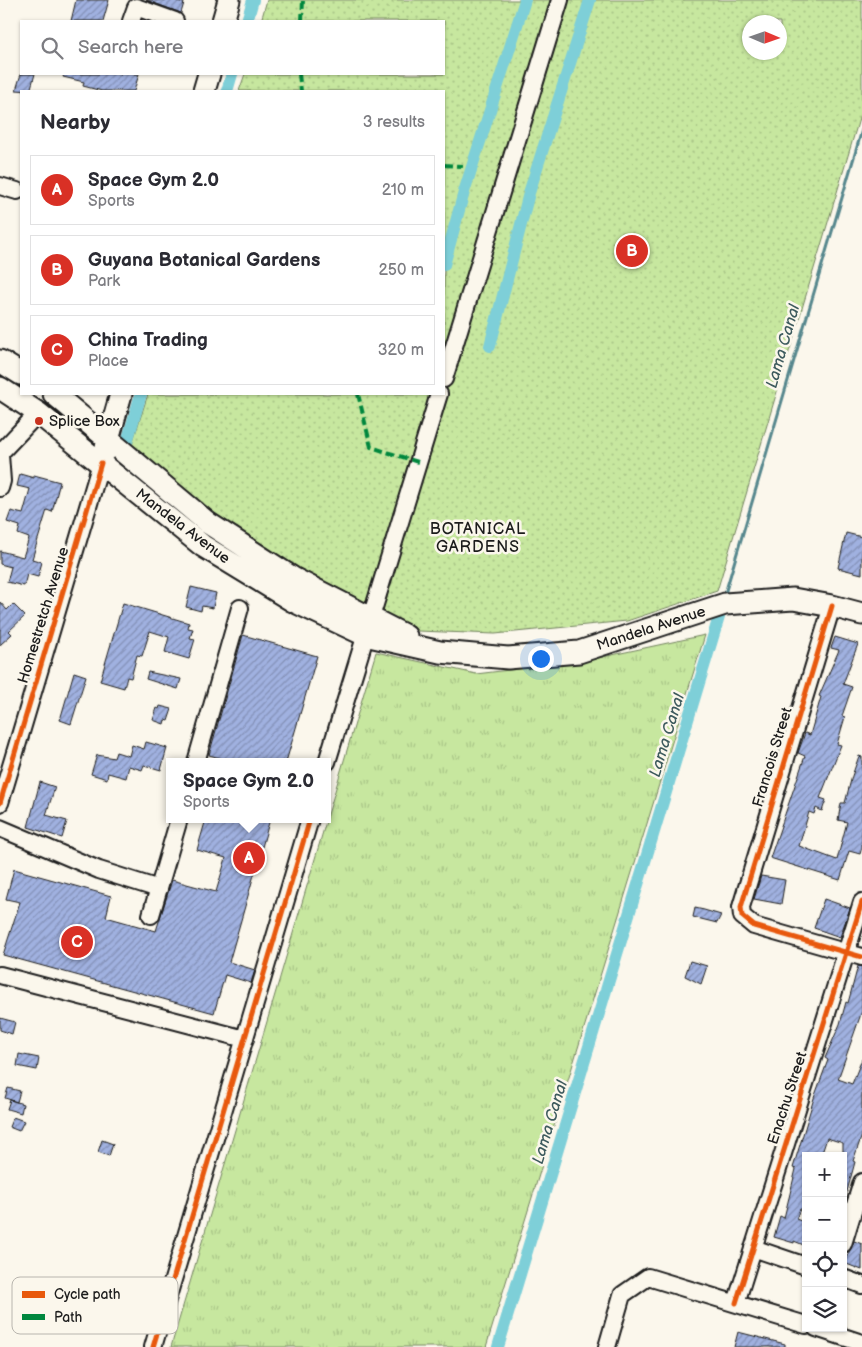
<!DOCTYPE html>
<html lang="en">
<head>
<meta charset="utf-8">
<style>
	:root { --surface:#fff; --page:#f2f2f3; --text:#2b2b33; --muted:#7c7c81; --line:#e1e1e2; --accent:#d93025 }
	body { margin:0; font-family:"Balsamiq Sans",sans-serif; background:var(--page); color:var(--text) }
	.controls { position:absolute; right:15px; bottom:15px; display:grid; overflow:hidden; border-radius:0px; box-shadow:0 1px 4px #0004 }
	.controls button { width:45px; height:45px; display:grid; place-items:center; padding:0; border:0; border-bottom:1px solid var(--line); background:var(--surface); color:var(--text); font:25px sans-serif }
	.compass { position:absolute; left:742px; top:15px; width:45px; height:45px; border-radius:50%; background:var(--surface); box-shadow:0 1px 4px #0004; rotate:92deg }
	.you { position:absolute; left:540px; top:658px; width:18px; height:18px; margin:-12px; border:4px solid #fff; border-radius:50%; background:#1a73e8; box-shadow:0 0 0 8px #1a73e833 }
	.badge { display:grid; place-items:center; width:32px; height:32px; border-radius:50%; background:var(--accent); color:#fff; font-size:16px; font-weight:700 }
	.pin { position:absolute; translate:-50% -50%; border:2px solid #fff; box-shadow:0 1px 5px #0006 }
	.popup { position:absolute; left:166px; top:758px; width:165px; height:65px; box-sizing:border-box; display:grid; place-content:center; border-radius:0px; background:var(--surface); filter:drop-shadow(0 1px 4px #0005); font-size:16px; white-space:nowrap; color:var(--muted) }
	.popup b { font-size:19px; color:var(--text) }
	.popup::after { content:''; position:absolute; left:50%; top:100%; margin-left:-10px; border:10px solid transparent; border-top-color:var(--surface) }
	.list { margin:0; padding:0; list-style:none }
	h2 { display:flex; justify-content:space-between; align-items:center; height:65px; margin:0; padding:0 20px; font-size:21px }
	h2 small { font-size:16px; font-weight:400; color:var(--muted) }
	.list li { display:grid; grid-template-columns:32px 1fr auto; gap:15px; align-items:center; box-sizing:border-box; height:70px; margin:0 10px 10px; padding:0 10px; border:1px solid var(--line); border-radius:0px }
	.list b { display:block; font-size:19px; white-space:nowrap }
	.list p { margin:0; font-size:16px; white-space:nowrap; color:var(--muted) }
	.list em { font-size:16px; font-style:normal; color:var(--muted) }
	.icon { flex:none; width:28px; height:28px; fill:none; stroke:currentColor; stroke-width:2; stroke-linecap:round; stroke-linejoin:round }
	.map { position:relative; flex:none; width:862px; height:1347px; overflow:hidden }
	.search { position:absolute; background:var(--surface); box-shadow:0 1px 4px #0004; left:20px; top:20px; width:425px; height:55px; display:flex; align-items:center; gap:12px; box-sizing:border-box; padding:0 18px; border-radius:0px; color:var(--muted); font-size:19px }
	.panel { position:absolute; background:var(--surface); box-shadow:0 1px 4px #0004; left:20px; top:90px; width:425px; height:305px; border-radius:0px }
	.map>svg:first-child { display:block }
	.grass { fill:url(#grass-tufts); stroke:#72825e }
	.garden { fill:url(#garden-dots); stroke:#72825e; fill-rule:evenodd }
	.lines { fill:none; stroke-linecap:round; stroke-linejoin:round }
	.stream { stroke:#57878d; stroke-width:3 }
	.canal { stroke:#7ecfd8; stroke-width:12 }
	.building { fill:url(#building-hatch); stroke:#1c1c1c }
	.minor-casing { stroke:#1c1c1c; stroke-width:20 }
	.major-casing { stroke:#1c1c1c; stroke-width:25 }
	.minor { stroke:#fbf7ec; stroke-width:16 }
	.major { stroke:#fbf7ec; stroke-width:21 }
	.quiet { stroke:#00873e; stroke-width:4; stroke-dasharray:8 4; stroke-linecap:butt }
	.cycleway-casing { stroke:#fbf7ec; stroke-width:8 }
	.cycleway { stroke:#e8590c; stroke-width:5 }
	.poi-dot { fill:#c8321e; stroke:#fbf7ec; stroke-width:2 }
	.labels { text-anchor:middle; stroke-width:5; stroke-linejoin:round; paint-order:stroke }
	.poi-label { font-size:15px; fill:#1c1c1c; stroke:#fbf7ec; text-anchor:start }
	.street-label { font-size:15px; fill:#1c1c1c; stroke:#fbf7ec }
	.water-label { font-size:16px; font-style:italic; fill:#3e5b5e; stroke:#fbf7ec }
	.neighbourhood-label { font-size:16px; letter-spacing:1px; fill:#1c1c1c; stroke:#fbf7ec }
	.key { fill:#fbf7ec; stroke:#b8b5ae; stroke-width:1 }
	.key-label { font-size:14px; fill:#1c1c1c }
</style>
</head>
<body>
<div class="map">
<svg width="862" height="1347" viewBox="0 0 862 1347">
	<defs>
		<pattern id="grass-tufts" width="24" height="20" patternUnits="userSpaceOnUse" patternTransform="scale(1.25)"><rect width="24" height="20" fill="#c7e79f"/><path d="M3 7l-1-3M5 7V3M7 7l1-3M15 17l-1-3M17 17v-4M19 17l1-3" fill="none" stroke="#aac688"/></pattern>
		<pattern id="garden-dots" width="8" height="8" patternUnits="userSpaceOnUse" patternTransform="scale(1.25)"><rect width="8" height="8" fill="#c7e79f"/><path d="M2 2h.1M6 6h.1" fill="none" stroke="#aac688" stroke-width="1.8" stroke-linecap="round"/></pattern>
		<pattern id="building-hatch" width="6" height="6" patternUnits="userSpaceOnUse" patternTransform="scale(1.25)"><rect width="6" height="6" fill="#a0b1e0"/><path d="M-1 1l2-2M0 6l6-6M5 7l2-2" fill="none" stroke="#828fb5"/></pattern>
	</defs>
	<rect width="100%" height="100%" fill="#fbf7ec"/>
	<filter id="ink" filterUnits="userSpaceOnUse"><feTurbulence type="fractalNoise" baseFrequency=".02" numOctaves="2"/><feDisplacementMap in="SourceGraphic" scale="10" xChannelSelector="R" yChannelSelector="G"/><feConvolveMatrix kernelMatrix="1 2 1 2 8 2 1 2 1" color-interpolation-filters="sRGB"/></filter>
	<g filter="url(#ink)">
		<path class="grass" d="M705,635L486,1347H171L376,652L476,674L584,661Z"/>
		<path class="garden" d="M267,0H862V109L717,591L627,621L495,634L418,631L331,590L225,523L131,447L148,394H444V91H239L245,74H444V21H261ZM750,22H780V52H750Z"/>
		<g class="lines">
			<path class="stream" d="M724,597L862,130"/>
			<path class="canal" d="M247,21L253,0
				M227,91L232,74
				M444,265L464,192L525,0
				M490,346L529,193L590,0
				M127,442L141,394
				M498,1347L719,617"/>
		</g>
		<path class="building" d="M76,0H109L103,21H71Z
			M146,0H174L184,3L181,13Z
			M21,74H35L30,91L16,90Z
			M64,74H139L134,91H102L83,86L84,82L63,77Z
			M20,474L34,478V475L60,482L52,512L47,510L32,559L42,562L38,577L27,574L24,586L7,582L11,567L0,564V551L23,557L29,538L18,534L20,526L7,522L11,511L23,514L30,489L17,486Z
			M846,533L862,537V574L838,568Z
			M191,587L216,593L213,608L202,606L201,611L186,607Z
			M0,602L7,610L13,604L25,616L9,631L12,634L0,645Z
			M123,603L189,623L188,628L193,629L190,638L195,639L189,659L165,652L169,637L150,631L142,656L137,655L131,678L127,677L124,688L100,681Z
			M243,635L317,656L286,762H223L224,759L209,755Z
			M835,637L858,644L843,684L852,687L842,716L845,717L837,744L841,745L820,798L826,800L822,811L816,808L814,814L809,812L799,846L837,860L847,822L838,820L841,803H845L852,776L859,756L862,757V847L860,854L849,851L840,880L770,858L805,756L798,753L805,733L810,735L821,697L819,696L839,650L831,648Z
			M74,672L86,676L71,724L60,720Z
			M148,672L181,679L178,689L146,679Z
			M160,706L172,709L168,721L165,720L164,724L153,720L157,708L159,709Z
			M146,742L167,748L161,770L144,765L142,770L129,766L126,778L108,773L107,779L91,774L97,755L114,758L116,752L129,756L132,745L144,749Z
			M40,782L55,787L46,815L67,821L62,838L28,827Z
			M206,819H270L229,962L255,970L251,983L225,975L214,1013L3,955L20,902L6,899L14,869L111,896L106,917L156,931L172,880L216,892L226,858L197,850Z
			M761,876L785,880L781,904L754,899Z
			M824,899L850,908L840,937L814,928Z
			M695,908L704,910L721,915L717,923L693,917Z
			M690,961L707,966L701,984L685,976Z
			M858,966L862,967V1011L838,1079L852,1084L862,1059V1135L853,1161L855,1162L846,1195H843V1143L827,1138L821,1156H806V1210L800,1209L796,1219L806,1223V1246L794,1241V1243L774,1237L780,1216L784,1218L796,1169L793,1168L814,1098L828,1060L825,1058L840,1024L846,1002L848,1003Z
			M0,1018L15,1022L12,1034L0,1030Z
			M19,1054L39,1058L37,1070L17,1066Z
			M8,1088L20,1091L17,1102L5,1098Z
			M10,1100L23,1104L21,1113L7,1109Z
			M13,1117L24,1121L19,1131L9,1127Z
			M102,1140L113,1144L109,1156L98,1152Z
			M854,1241L862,1244V1270L844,1263Z
			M738,1332L785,1344V1347H734Z"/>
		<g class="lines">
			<g class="minor-casing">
				<path id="minor" d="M131,21L136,7L175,21
					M0,186L17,191
					M444,379L560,0
					M0,453L38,413
					M0,455L2,481L0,488
					M832,606L741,907L742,916L754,926L862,957
					M196,762L240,608
					M327,762L439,394
					M0,803L101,463
					M0,828L99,870L159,889
					M151,915L179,819
					M0,975L245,1039
					M843,1244L862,1182
					M753,1248L806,1266
					M843,1278L862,1285
					M736,1303L862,902
					M816,1328L862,1343
					M153,1347L310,819
					M607,1347L622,1295L648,1277L806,1325"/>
			</g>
			<g class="major-casing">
				<path id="major" d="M223,21L229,0
					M204,91L209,74
					M0,361L21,374
					M0,388L38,413L203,546L293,601L365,635L440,652L508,658L579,652L725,604L793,599L832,606L862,614
					M54,394L208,523L293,578L406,636
					M105,451L121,394"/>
			</g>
			<use href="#minor" class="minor"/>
			<use href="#major" class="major"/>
			<path class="quiet" d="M302,21L303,0
				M299,74L301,91
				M444,165L463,166
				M358,394L371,447L418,462"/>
			<g class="cycleway-casing">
				<path id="cycleway" d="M832,606L741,907L742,916L754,926L862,957
					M0,803L101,463
					M736,1303L862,902
					M153,1347L310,819"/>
			</g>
			<use href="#cycleway" class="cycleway"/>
		</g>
	</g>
	<circle class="poi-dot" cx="39" cy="421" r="5"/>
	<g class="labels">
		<g class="poi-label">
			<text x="49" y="426">Splice Box</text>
		</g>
		<g class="street-label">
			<text transform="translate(183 526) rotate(37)" y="5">Mandela Avenue</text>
			<text transform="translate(43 615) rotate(-73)" y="5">Homestretch Avenue</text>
			<text transform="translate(651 628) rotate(-18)" y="5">Mandela Avenue</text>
			<text transform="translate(772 757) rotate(-73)" y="5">Francois Street</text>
			<text transform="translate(787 1098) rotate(-72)" y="5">Enachu Street</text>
		</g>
		<g class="water-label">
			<text transform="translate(782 346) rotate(-74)" y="6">Lama Canal</text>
			<text transform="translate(666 735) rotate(-73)" y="6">Lama Canal</text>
			<text transform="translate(549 1122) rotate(-73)" y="6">Lama Canal</text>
		</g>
		<g class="neighbourhood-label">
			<text x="478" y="534">BOTANICAL<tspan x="478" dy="18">GARDENS</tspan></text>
		</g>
	</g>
	<rect x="12" y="1277" width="166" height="57" rx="8" class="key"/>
	<rect x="22" y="1291" width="23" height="7" fill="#e8590c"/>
	<rect x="22" y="1314" width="23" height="6" fill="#00873e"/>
	<g class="key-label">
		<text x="54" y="1299">Cycle path</text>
		<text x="54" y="1322">Path</text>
	</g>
</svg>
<div class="controls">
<button>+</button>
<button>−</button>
<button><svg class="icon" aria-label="locate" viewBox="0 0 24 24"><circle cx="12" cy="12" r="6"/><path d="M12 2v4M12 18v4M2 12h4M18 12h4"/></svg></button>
<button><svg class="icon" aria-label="layers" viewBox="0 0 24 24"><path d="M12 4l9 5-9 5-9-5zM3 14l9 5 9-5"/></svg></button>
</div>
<svg class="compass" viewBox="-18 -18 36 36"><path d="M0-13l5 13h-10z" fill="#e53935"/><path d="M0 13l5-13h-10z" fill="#7c7c81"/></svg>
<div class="you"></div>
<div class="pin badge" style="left:249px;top:858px">A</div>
<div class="popup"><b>Space Gym 2.0</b>Sports</div>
<div class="pin badge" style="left:632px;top:251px">B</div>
<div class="pin badge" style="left:77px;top:942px">C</div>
<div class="search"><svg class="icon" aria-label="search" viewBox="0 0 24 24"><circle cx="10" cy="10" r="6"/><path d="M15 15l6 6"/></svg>Search here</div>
<section class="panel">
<h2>Nearby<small>3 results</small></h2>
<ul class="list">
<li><span class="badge">A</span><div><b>Space Gym 2.0</b><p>Sports</p></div><em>210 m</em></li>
<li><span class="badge">B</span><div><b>Guyana Botanical Gardens</b><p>Park</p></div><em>250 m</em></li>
<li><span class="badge">C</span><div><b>China Trading</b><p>Place</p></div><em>320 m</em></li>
</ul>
</section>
</div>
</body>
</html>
